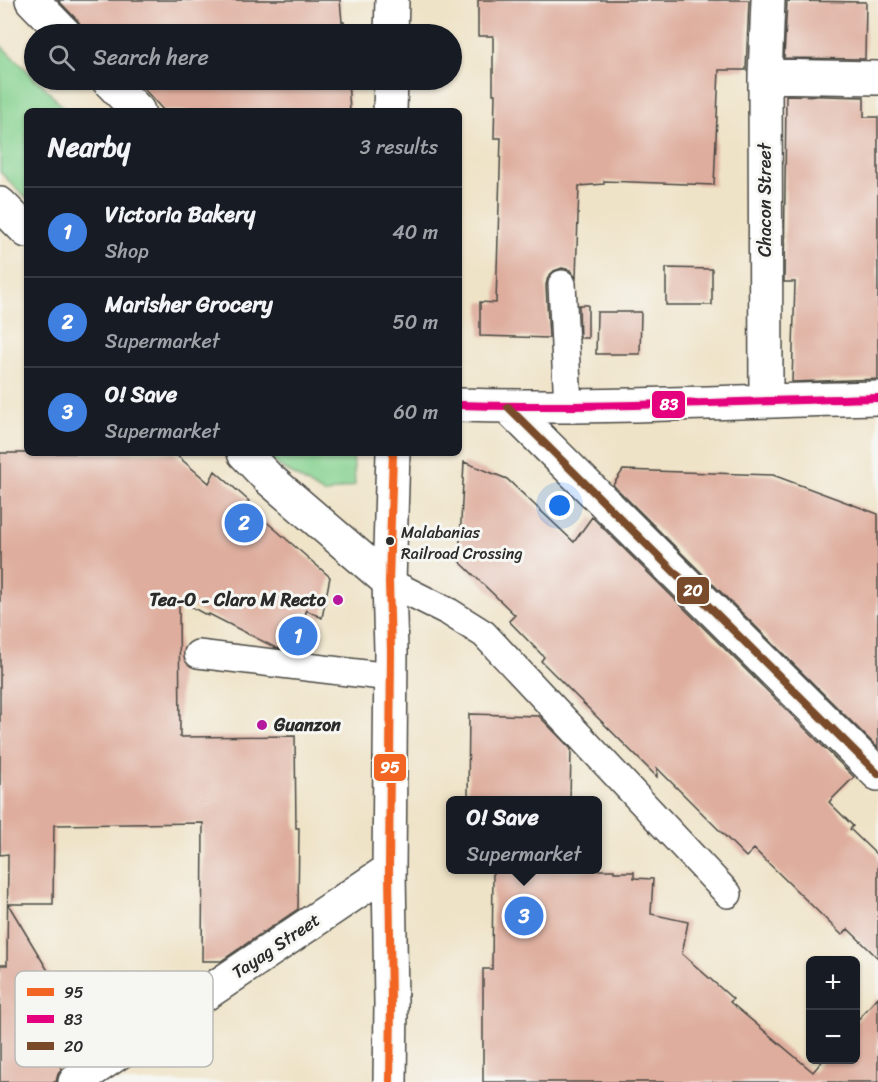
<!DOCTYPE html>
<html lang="en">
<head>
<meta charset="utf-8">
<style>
	:root { --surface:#171b24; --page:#242831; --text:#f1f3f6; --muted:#9ea1a6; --line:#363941; --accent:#d690ce }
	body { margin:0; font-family:Sriracha,sans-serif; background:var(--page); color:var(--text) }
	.controls { position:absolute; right:18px; bottom:18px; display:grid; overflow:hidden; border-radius:9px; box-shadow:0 2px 4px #0004 }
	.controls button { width:54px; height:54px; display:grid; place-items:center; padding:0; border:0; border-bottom:2px solid var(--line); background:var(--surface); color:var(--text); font:30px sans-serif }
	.you { position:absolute; left:560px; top:506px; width:21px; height:21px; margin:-15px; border:4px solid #fff; border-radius:50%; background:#1a73e8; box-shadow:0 0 0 9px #1a73e833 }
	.badge { display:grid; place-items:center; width:39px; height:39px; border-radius:50%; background:var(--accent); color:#fff; font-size:20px; font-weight:700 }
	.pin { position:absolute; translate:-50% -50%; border:3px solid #fff; box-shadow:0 2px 6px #0006 }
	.popup { position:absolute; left:446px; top:796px; width:156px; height:78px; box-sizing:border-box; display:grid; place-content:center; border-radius:9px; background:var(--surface); filter:drop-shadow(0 2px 4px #0005); font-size:20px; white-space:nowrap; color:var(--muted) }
	.popup b { font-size:22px; color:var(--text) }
	.popup::after { content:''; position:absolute; left:50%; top:100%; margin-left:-12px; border:12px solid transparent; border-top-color:var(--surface) }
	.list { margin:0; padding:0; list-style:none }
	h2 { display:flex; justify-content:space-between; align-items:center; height:78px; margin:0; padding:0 24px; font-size:26px }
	h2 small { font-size:20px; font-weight:400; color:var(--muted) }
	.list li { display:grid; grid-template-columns:39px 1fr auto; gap:18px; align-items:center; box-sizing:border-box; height:90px; padding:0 24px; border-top:2px solid var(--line) }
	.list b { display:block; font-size:22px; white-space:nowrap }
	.list p { margin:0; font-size:20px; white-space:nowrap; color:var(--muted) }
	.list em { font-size:20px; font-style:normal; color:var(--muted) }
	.icon { flex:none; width:33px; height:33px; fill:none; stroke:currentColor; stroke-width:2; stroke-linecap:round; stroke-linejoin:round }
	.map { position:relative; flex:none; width:878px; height:1082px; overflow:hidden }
	.search { position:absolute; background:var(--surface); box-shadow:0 2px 4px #0004; left:24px; top:24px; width:438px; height:66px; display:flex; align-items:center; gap:15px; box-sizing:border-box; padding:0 21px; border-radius:33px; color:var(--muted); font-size:22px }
	.panel { position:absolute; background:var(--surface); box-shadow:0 2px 4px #0004; left:24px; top:108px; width:438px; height:348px; border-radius:9px }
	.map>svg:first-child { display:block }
	.green { fill:#85d18f; stroke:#587e5d; stroke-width:1.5 }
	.building { fill:#dead9d }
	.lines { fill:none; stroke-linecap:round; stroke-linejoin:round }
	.lane-casing { stroke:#484742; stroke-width:30 }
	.street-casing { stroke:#484742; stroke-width:36 }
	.secondary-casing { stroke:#484742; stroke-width:36 }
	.primary-casing { stroke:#484742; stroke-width:36 }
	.lane { stroke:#fff; stroke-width:27 }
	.street { stroke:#fff; stroke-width:33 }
	.secondary { stroke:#fff; stroke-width:33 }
	.primary { stroke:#fff; stroke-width:33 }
	.bus-1-casing { stroke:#f6f6f2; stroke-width:12 }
	.bus-2-casing { stroke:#f6f6f2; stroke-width:12 }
	.bus-3-casing { stroke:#f6f6f2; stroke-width:12 }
	.bus-1 { stroke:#f26522; stroke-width:8 }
	.bus-2 { stroke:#e5007d; stroke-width:8 }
	.bus-3 { stroke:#7a4b2a; stroke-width:8 }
	.bus-dot { fill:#2b2b2b; stroke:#f6f6f2; stroke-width:2 }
	.poi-dot { fill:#b5179e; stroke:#f6f6f2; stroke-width:2 }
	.labels { text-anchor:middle; stroke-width:6; stroke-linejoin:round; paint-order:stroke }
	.bus-label { font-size:16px; fill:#2b2b2b; stroke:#f6f6f2; text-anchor:start }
	.street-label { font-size:18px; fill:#2b2b2b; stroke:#f6f6f2 }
	.poi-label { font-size:18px; font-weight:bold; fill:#2b2b2b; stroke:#f6f6f2; text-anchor:end }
	.key { fill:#f6f6f2; stroke:#b9b9b6; stroke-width:1.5 }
	.key-label { font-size:16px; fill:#2b2b2b }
	.line-badge { stroke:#f6f6f2; stroke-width:2 }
	.badge-label { font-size:16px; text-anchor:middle; font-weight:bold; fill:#fff }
</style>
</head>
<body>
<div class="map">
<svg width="878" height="1082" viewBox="0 0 878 1082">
	<rect width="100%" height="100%" fill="#f6f6f2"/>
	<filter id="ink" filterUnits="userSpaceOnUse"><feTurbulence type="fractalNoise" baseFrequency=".0167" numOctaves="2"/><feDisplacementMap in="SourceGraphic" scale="12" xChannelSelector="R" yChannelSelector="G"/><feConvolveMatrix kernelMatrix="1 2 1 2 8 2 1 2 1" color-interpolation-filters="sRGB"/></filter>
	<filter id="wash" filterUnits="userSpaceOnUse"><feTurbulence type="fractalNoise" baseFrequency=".008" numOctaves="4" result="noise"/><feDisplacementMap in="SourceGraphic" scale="24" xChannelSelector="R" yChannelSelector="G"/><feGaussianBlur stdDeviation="1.35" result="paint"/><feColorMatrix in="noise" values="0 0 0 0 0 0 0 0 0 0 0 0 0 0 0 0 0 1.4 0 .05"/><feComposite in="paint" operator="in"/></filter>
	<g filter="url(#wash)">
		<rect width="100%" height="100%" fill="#efe3c7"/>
		<path class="green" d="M0,45L34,77V80H37L41,83L66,111H27V199L0,172Z
			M266,453H353L355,485L324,494L276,464Z"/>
		<g id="blocks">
			<path class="building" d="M58,0H340L342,22H344L345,34H87L78,21Z
				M478,0H749L746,70H719L714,185L604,181V184L579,186L576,278L570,270L562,268L554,271L548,277L546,285L549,338L480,336V302L496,303L501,138H494L495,94H493V36H478Z
				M787,1L866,2L865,59L784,58Z
				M136,80H348L350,111H164Z
				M786,95L864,97V117H878V379L792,382L795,282H784Z
				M666,268L712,269V305H666Z
				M579,305H588V338H580Z
				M597,312H641L640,354H596Z
				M0,453H174L209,483L215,471L249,501L246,504L330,577L322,618L306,610L303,651L276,648L209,614L208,616L179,600L180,737L295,736L296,828H299L298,909L264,932H262V933L221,961H202L203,823L54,825L53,904H8L74,1014L66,1018L76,1036L51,1051L62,1069L58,1074L56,1082H0V965H7L8,854L0,855Z
				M464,462L507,479L574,542L592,517L854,777L829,802L853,826L850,829L878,856V958L848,929L842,935L754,849L746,857L657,768V777L541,661L544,657L509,621L515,615L459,561Z
				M623,470L773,475L878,514V748L613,485Z
				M469,714L539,716L571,749L570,801H468Z
				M493,870H614V872H634V878L653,879L651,914L688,922L682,954L733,999L730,1002L813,1072L824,1059H855V1023L878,997V1082H483V969H492Z"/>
		</g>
	</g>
	<g filter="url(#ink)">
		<use href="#blocks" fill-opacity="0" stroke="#484742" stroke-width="1.5"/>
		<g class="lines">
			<g class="lane-casing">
				<path id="lane" d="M562,284L568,406
					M389,582L449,612L484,634L728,894
					M198,654L390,677"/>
			</g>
			<g class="street-casing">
				<path id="street" d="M765,76L878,78
					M0,204L27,231
					M766,400L765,76L768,0
					M459,405C599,409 738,401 878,398
					M508,407L878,774
					M244,453L268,478L389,582
					M75,1082L389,870"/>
			</g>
			<g class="secondary-casing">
				<path id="secondary" d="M32,0L65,34
					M108,80L138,111"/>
			</g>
			<g class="primary-casing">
				<path id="primary" d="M391,34L392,0
					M390,111L391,80
					M390,1082L391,1004L389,870L391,651L389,582L393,453"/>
			</g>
			<use href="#lane" class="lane"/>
			<use href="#street" class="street"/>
			<use href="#secondary" class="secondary"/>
			<use href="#primary" class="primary"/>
			<g class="bus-1-casing">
				<path id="bus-1" d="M390,1082L391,1004L389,870L391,651L389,582L393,453"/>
			</g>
			<g class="bus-2-casing">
				<path id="bus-2" d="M459,405C599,409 738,401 878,398"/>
			</g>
			<g class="bus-3-casing">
				<path id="bus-3" d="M508,407L878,774"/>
			</g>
			<use href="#bus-1" class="bus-1"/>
			<use href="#bus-2" class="bus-2"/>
			<use href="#bus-3" class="bus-3"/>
		</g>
	</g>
	<circle class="bus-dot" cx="390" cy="541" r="5"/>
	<g class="poi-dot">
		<circle cx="338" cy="600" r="6"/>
		<circle cx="262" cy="725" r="6"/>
	</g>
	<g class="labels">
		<g class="bus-label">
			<text x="401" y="538">Malabanias<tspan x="401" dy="21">Railroad Crossing</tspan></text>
		</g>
		<g class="street-label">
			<text transform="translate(765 200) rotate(-90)" y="6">Chacon Street</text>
			<text transform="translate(276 946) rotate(-34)" y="6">Tayag Street</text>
		</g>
		<g class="poi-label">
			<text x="326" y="606">Tea-O - Claro M Recto</text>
			<text x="274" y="731" text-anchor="start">Guanzon</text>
		</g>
	</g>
	<rect x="15" y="971" width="198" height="96" rx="9" class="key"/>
	<rect x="27" y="988" width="27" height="8" fill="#f26522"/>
	<rect x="27" y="1015" width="27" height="8" fill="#e5007d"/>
	<rect x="27" y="1042" width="27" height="8" fill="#7a4b2a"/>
	<g class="key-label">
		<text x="64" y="998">95</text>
		<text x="64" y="1025">83</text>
		<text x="64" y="1052">20</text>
	</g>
	<g class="line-badge">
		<rect x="651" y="390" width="35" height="29" rx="6" fill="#e5007d"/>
		<rect x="676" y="576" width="34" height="29" rx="6" fill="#7a4b2a"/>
		<rect x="373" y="753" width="34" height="29" rx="6" fill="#f26522"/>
	</g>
	<g class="badge-label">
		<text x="669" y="410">83</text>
		<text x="693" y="596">20</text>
		<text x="390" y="773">95</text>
	</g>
</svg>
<div class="controls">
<button>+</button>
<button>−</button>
</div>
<div class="you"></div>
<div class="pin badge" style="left:298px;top:636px;background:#3f7fe0">1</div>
<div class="pin badge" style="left:244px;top:523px;background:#3f7fe0">2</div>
<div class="pin badge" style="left:524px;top:916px;background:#3f7fe0">3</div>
<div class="popup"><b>O! Save</b>Supermarket</div>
<div class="search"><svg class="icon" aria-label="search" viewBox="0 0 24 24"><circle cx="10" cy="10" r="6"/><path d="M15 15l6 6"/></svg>Search here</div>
<section class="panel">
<h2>Nearby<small>3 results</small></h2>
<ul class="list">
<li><span class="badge" style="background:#3f7fe0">1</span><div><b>Victoria Bakery</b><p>Shop</p></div><em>40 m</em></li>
<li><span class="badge" style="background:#3f7fe0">2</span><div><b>Marisher Grocery</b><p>Supermarket</p></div><em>50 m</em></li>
<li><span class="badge" style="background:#3f7fe0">3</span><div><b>O! Save</b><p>Supermarket</p></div><em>60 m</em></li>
</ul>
</section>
</div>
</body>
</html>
